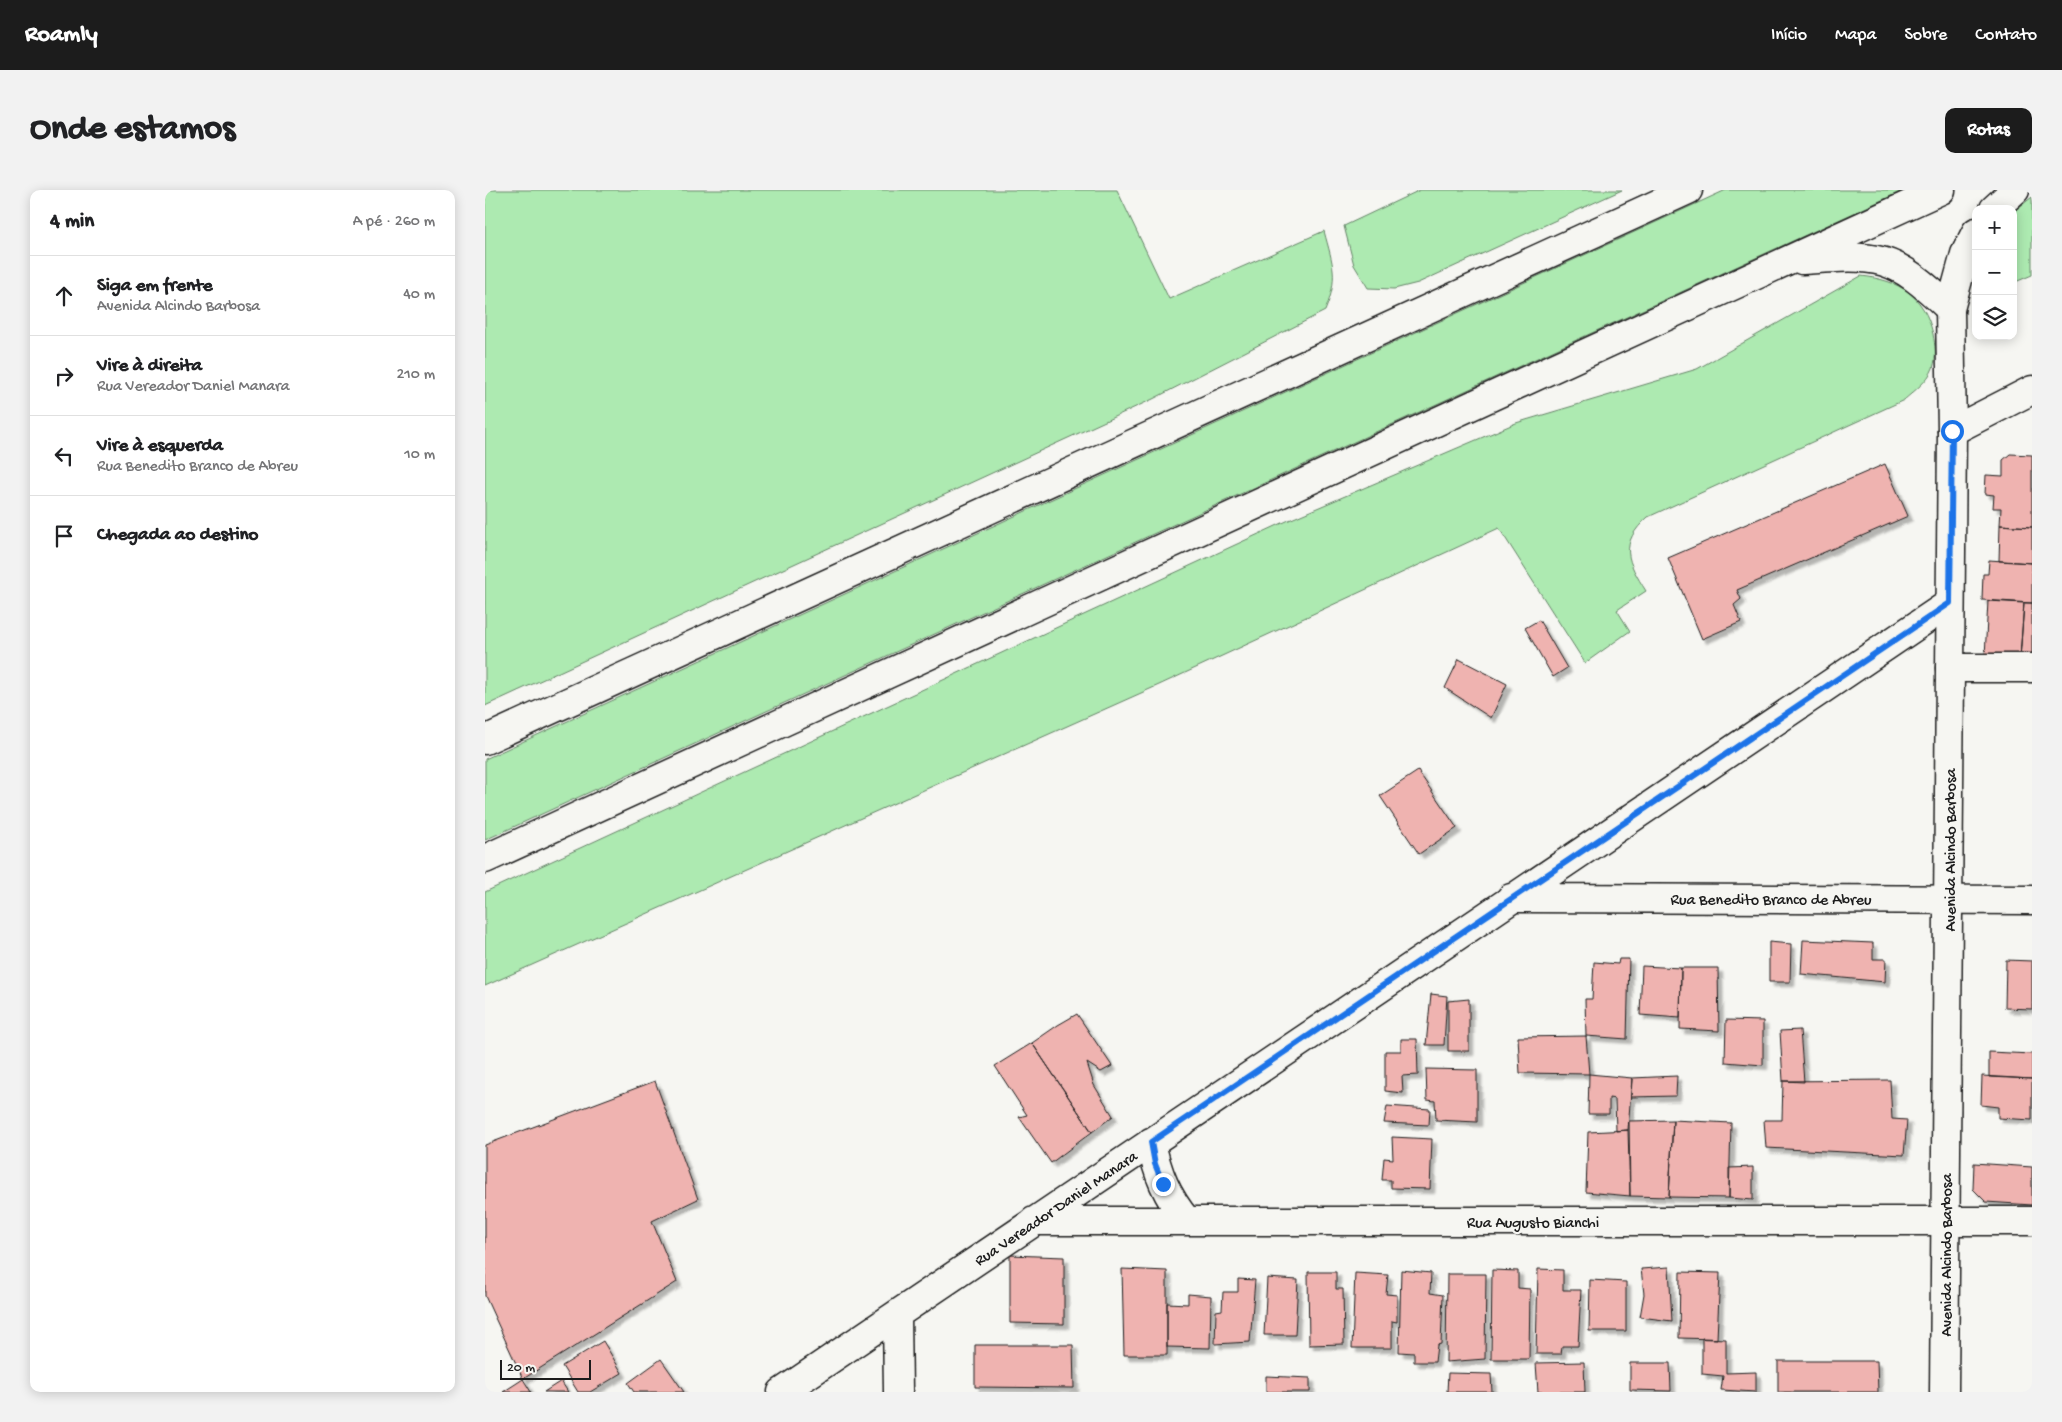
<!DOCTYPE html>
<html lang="pt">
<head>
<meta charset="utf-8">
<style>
	:root { --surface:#fff; --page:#f2f2f2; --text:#202124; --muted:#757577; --line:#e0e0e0; --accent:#1c1c1c }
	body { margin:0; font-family:"Gochi Hand",sans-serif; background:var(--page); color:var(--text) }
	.controls { position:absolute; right:15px; top:15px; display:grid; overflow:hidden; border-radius:10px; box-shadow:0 2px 12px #0003 }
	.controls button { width:45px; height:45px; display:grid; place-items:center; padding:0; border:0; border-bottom:1px solid var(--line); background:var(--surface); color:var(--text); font:25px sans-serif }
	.scale { position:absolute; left:15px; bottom:12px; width:91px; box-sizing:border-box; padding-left:5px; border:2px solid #1c1c1c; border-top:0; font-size:14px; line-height:18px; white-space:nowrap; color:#1c1c1c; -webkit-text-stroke:4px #f6f6f2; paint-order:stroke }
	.stop { position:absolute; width:15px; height:15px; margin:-11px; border:4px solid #1a73e8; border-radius:50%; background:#fff }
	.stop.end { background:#1a73e8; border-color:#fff; box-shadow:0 1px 5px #0008 }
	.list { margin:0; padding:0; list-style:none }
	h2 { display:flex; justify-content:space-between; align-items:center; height:65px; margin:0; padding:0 20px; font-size:21px }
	h2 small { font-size:16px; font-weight:400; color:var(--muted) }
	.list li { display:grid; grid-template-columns:32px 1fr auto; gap:15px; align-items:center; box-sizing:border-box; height:80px; padding:0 20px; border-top:1px solid var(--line) }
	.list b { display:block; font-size:19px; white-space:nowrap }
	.list p { margin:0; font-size:16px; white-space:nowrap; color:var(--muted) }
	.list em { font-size:16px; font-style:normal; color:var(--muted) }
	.icon { flex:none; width:28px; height:28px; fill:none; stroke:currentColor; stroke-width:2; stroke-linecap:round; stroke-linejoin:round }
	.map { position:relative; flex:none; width:1547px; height:1202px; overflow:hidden; border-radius:10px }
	header { display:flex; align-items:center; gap:30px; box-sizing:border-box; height:70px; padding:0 25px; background:var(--accent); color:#fff }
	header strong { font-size:24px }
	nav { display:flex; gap:28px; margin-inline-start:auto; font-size:18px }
	.intro { display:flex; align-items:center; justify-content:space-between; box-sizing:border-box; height:120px; padding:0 30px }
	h1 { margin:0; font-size:35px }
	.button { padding:12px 22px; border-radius:10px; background:var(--accent); color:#fff; font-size:18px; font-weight:700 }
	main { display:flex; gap:30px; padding:0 30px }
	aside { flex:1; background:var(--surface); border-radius:10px; box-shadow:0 2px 12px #0003 }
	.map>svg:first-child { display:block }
	.green { fill:#adeab1; stroke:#648366 }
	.building { fill:#efb3b0; stroke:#1c1c1c; filter:url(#shadow) }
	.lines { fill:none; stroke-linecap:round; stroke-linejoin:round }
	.minor-casing { stroke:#1c1c1c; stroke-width:31 }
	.tertiary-casing { stroke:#1c1c1c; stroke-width:31 }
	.motorway-casing { stroke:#1c1c1c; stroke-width:31 }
	.minor { stroke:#f6f6f2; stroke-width:28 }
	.tertiary { stroke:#f6f6f2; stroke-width:28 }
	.motorway { stroke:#f6f6f2; stroke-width:28 }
	.route { stroke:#1a73e8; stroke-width:6 }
	.labels { text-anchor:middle; stroke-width:4.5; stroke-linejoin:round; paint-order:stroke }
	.street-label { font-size:16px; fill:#1c1c1c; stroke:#f6f6f2 }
</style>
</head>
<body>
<header>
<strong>Roamly</strong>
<nav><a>Início</a><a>Mapa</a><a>Sobre</a><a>Contato</a></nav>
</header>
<div class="intro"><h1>Onde estamos</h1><a class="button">Rotas</a></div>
<main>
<aside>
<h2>4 min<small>A pé · 260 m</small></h2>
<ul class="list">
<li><svg class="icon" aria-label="ahead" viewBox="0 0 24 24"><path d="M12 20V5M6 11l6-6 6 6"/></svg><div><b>Siga em frente</b><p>Avenida Alcindo Barbosa</p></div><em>40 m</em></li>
<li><svg class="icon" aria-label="right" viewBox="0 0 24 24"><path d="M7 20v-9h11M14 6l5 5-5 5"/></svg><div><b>Vire à direita</b><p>Rua Vereador Daniel Manara</p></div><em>210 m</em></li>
<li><svg class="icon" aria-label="left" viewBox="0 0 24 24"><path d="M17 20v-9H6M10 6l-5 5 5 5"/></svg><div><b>Vire à esquerda</b><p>Rua Benedito Branco de Abreu</p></div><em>10 m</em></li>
<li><svg class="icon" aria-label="arrive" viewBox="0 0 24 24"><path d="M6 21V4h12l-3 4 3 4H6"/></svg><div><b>Chegada ao destino</b></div></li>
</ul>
</aside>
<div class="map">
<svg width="1547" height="1202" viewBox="0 0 1547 1202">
	<defs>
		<filter id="shadow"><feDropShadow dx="4.5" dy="4.5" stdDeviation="1" flood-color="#0004"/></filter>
	</defs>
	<rect width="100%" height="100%" fill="#f6f6f2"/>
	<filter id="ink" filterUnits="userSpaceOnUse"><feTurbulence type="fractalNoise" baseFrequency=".02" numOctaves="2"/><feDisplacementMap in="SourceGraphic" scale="10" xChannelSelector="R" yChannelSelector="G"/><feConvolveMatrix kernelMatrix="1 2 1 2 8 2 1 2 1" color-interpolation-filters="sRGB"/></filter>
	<g filter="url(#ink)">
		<path class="green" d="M0,0H632L684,109L839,41C848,75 854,87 840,121L668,209L0,516Z
			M935,0H1137L933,93L909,99L883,98L869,75L859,36Z
			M1241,0H1419L0,650V569Z
			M1547,7V85L1528,93V22Z
			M1376,86C1414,90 1439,105 1448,144C1450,156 1452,166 1448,178C1443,191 1429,201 1419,210L1163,327C1133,354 1142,371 1161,401L1132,420L1145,441L1100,473L1014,338L674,495L0,796V702L804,330L1031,233L1212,179Z"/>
		<path class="building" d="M1525,264L1547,265V337L1515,335L1516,318H1508L1509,305L1500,304L1501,285L1518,286V270Z
			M1400,274L1423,326L1252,400L1256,409L1249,415L1256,432L1217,449L1183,368Z
			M1515,335L1547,337V373L1514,371Z
			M1504,370L1547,373V413L1497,410L1498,384H1503Z
			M1503,411L1539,413L1535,468L1500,466Z
			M1539,413H1547V469L1535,468Z
			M1054,430L1082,478L1068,487L1040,438Z
			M974,469L1022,494L1006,528L960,498Z
			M933,581L972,638L934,664L895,606Z
			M1318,750L1388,753V769H1401L1400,792L1316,784Z
			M1284,752L1306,754L1305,792H1284Z
			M1134,769H1144L1142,849L1101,846L1100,809H1107L1109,772L1133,774Z
			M1521,770L1547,771V819L1520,818Z
			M1157,776L1196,778L1195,828L1155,825Z
			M1196,778H1233L1234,841L1195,839Z
			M946,804L962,806L959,855H941Z
			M984,809V861H963V811Z
			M592,824L627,876L616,882L602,873L609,895L628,926L607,942L547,853L573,835Z
			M1241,830L1278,831V875L1240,872Z
			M1315,840L1319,892L1298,891L1295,841Z
			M1101,846L1104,884L1035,883L1033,847Z
			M916,849H932L933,885L917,886L918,903L900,901V861H916Z
			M547,853L607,942L566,973L534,927L542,925L510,876Z
			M1504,862L1547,864V889L1504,887Z
			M941,879L992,880V932L951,930L950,911L942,910Z
			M1104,884L1147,888L1143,940L1131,941L1130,909L1124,908V924H1103Z
			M1192,886L1191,906L1146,907L1147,888Z
			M1497,886L1547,889V930L1513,928V917L1496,915Z
			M1405,890L1407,929L1422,930L1419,965L1281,958L1279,930H1297L1298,891Z
			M170,891L213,1009L167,1031L192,1092L38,1189L0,1106V955Z
			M902,916L945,919L944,935L899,933Z
			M1188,930L1184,1007L1145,1006L1144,931Z
			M1188,930L1246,933L1244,1008L1184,1007Z
			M1143,940L1145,1006L1101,1002L1103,942Z
			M907,947L947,949L945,999L906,998V990H897L899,968L908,969Z
			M1489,973L1547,977V1015L1501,1012L1488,999Z
			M1268,977V1010L1244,1008V978Z
			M525,1065L579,1067V1134L525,1133Z
			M1184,1077L1187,1131L1155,1127L1159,1104L1156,1079Z
			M637,1079L682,1081V1165H639Z
			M1053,1079L1078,1080V1100H1096L1093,1156H1077L1076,1164H1051Z
			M916,1080L946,1083L945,1103L958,1105L956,1154L952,1155L950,1172H929V1163L914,1162Z
			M1007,1080L1033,1081V1098L1045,1099L1044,1169H1006Z
			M823,1082H851V1099H858L859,1154L824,1155Z
			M1195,1082L1235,1083L1232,1149L1194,1148Z
			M870,1083L903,1085L901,1104L912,1105V1132L907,1131V1158H867Z
			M962,1084H1001L1000,1169L961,1172Z
			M782,1088L813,1090L810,1145H779Z
			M753,1089L770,1090L765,1152L730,1154L731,1121L737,1120L738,1102H753Z
			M1105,1090L1141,1092V1141H1104Z
			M703,1104L726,1106L725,1158L682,1157V1113L703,1114Z
			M1217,1148L1241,1149V1183L1271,1182V1202L1236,1200L1238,1186L1217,1184Z
			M118,1151L137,1183L105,1202H93L77,1176Z
			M490,1155H588L589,1198L490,1197Z
			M176,1169L199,1202H149L143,1193Z
			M1293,1171H1392L1393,1202H1293Z
			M1099,1172L1100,1202H1053L1051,1173Z
			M1145,1173H1185L1186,1201L1145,1200Z
			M963,1183L1006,1184L1007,1202H962Z
			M781,1186L825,1188V1202H781Z
			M38,1189L46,1202H18L32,1193Z
			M76,1191L83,1202H59Z"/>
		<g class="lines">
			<g class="minor-casing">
				<path id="minor" d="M1467,241L1547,200
					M1465,478H1547
					M1026,708L1547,710
					M666,952C672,983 682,1007 702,1031
					M549,1031H1547
					M412,1125L413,1202
					M297,1202L1465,413"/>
			</g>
			<g class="tertiary-casing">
				<path id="tertiary" d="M1459,1202L1467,241L1465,119"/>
			</g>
			<g class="motorway-casing">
				<path id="motorway" d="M1509,19L1530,0
					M1317,70C1394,64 1408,64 1465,119L1480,64L1491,42
					M0,550L1203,0
					M0,669L1456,0"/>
			</g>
			<use href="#minor" class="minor"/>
			<use href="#tertiary" class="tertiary"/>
			<use href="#motorway" class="motorway"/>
		</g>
	</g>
	<g class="lines" filter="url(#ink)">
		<path class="route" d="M678,994L670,974L666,952L1465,413L1467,241"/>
	</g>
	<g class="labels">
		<g class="street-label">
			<text transform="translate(1464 660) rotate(-90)" y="6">Avenida Alcindo Barbosa</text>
			<text x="1286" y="714">Rua Benedito Branco de Abreu</text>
			<text transform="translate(570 1017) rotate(-34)" y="6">Rua Vereador Daniel Manara</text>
			<text x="1048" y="1037">Rua Augusto Bianchi</text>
			<text transform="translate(1460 1065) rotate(-90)" y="6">Avenida Alcindo Barbosa</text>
		</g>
	</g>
</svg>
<div class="controls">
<button>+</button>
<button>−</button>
<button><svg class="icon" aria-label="layers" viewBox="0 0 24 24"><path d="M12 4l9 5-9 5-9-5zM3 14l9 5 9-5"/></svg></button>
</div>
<div class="scale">20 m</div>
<div class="stop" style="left:1467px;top:241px"></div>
<div class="stop end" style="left:678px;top:994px"></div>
</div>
</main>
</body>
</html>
